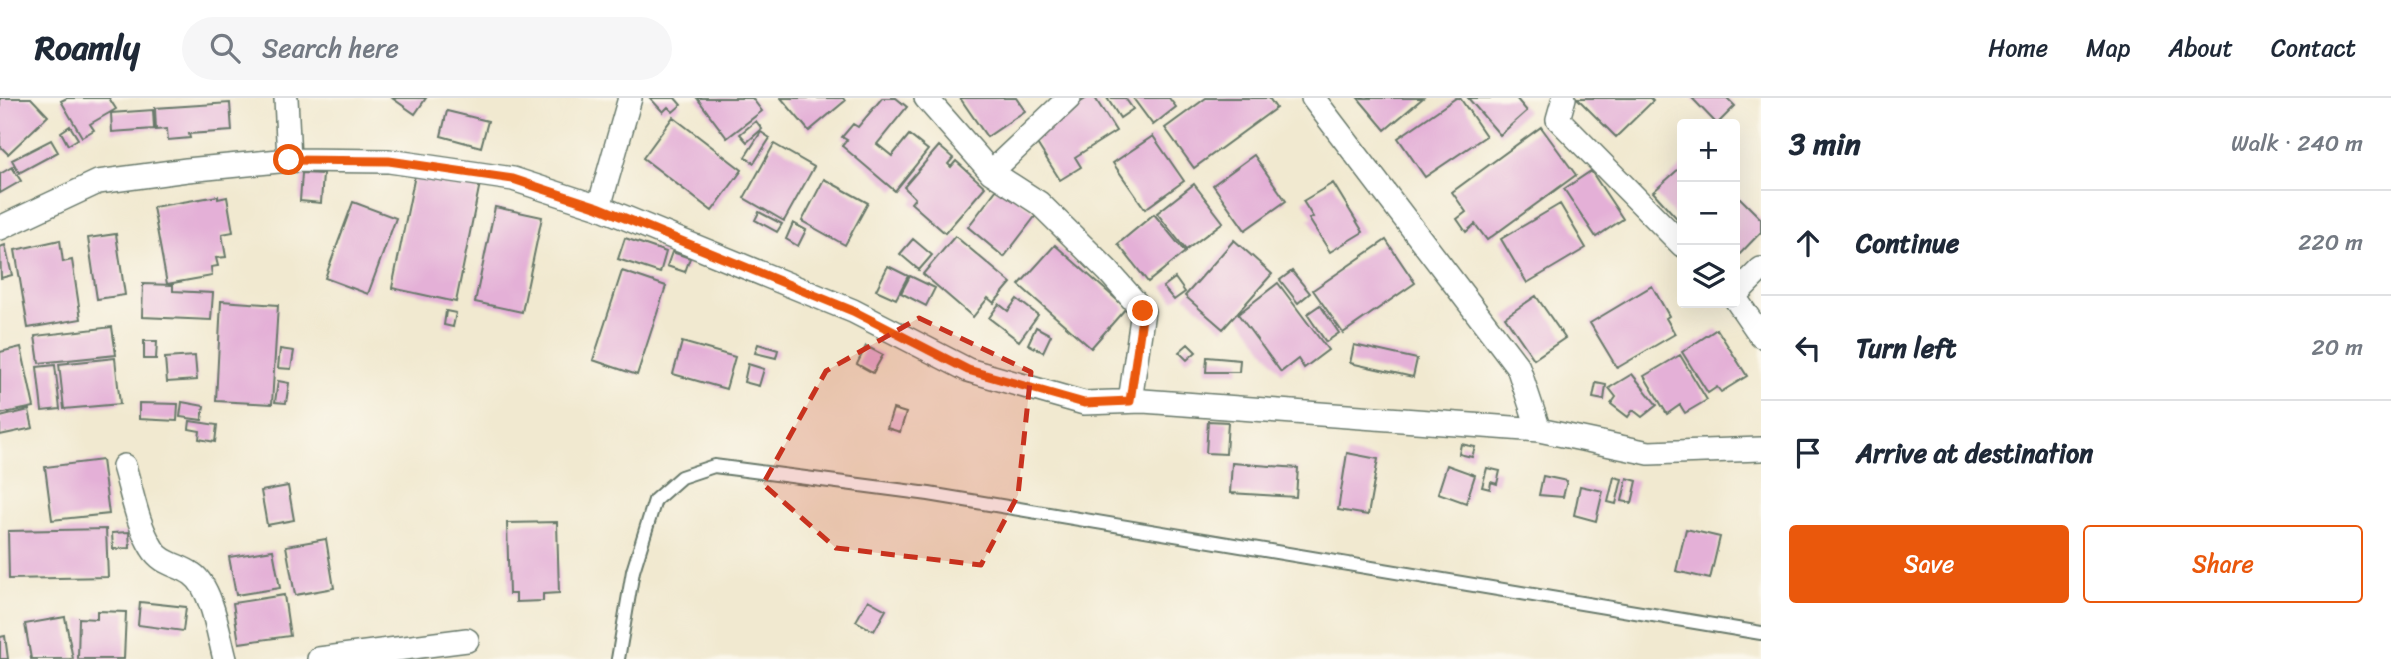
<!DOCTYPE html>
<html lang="en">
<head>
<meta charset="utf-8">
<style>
	:root { --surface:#fff; --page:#f6f6f7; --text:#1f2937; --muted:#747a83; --line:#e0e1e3; --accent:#ea580c }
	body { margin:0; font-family:Sriracha,sans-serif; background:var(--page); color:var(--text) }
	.controls { position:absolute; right:21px; top:21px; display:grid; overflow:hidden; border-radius:7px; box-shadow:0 7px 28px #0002 }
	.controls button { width:63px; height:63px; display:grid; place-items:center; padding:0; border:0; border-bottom:2px solid var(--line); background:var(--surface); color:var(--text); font:35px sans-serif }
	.stop { position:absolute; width:21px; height:21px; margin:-16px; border:5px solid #ea580c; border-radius:50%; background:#fff }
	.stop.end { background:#ea580c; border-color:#fff; box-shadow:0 2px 7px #0008 }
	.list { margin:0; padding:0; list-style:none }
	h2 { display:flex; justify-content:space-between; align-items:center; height:91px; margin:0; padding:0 28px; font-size:30px }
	h2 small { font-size:23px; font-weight:400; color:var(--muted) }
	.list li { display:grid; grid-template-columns:46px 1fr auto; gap:21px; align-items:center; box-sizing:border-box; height:105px; padding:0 28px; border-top:2px solid var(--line) }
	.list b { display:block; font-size:26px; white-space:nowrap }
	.list em { font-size:23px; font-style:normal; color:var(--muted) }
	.actions { display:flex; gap:14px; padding:21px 28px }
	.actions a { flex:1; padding:16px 0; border:2px solid var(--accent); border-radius:7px; text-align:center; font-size:24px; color:var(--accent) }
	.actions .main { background:var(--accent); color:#fff }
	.icon { flex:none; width:38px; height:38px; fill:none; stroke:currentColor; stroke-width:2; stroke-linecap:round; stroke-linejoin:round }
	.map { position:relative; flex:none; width:1761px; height:561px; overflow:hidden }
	header { display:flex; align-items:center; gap:42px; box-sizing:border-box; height:98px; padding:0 35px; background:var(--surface); border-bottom:2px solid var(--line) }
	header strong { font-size:33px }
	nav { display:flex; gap:38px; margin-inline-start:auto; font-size:24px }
	.search { width:490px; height:63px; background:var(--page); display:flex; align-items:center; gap:18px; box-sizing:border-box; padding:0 24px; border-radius:38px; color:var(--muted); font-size:26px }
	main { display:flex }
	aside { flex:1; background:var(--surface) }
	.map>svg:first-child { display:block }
	.building { fill:#e4b0d7 }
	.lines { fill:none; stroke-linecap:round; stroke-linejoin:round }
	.lane-casing { stroke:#68796b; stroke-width:16 }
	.street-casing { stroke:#68796b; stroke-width:26 }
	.lane { stroke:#fff; stroke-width:12 }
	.street { stroke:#fff; stroke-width:23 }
	.route { stroke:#ea580c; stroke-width:9 }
	.marked { fill:#c8321e; fill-opacity:0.2; stroke:#c8321e; stroke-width:5; stroke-dasharray:14 9; stroke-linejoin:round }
</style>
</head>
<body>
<header>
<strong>Roamly</strong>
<div class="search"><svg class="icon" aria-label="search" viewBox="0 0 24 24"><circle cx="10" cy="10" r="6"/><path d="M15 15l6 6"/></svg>Search here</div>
<nav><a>Home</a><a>Map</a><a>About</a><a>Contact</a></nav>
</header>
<main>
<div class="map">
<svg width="1761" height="561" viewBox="0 0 1761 561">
	<rect width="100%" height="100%" fill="#fbf7ec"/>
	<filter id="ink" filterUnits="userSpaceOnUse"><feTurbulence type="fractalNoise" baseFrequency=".0143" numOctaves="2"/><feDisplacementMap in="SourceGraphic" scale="14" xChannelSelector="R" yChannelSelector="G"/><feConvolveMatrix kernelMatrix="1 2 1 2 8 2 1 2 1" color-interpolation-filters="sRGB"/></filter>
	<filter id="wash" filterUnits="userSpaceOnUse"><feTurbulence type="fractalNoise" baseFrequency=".00686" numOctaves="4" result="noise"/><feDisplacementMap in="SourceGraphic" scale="28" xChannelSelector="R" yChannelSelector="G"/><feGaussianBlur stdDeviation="1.57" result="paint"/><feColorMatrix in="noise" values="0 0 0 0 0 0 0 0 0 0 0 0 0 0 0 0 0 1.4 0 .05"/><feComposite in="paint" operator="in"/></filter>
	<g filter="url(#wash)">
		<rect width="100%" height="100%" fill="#f1e9d0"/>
		<g id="blocks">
			<path class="building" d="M0,0H31L48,18L8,56L0,48Z
				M67,0H109L116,11L90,26L94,32L82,39L61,3Z
				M392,0H426L415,16Z
				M650,0H675L681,7L673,14L668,9L663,14Z
				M697,0H752L762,13L727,40Z
				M781,0H843L845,3L809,33Z
				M882,0H896L907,9L877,46L892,58L909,37L928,52L895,93L842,48L847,42L842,39L853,26L858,29Z
				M960,0H1016L1025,13L987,39Z
				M1087,0H1095L1116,33L1075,59L1081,69L1060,82L1031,36Z
				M1107,0H1125L1133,11L1120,20Z
				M1133,0H1169L1176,9L1153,27Z
				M1206,0H1269L1276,10L1194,70L1165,30Z
				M1358,0H1423L1385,32Z
				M1456,0H1460L1486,38L1425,79L1398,40Z
				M1468,0H1516L1527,13L1500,37Z
				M1577,0H1650L1653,3L1616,39Z
				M1692,0H1727L1735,8L1717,26Z
				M230,5L232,33L189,36L190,40L168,42L167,31L156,32L155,10Z
				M153,12L154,31L112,34L111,15Z
				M447,13L488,23L481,49L441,38Z
				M673,19L742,72L712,113L643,60Z
				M756,23L762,31L747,44L740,36Z
				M70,28L78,41L68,47L61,34Z
				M1541,29L1576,77L1487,142L1475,126L1466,134L1457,121L1466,114L1452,94Z
				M761,34L770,40L754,65L745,59Z
				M1153,38L1184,83L1145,111L1113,65Z
				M51,42L58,54L19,75L12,62Z
				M774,46L814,69L784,123L744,100Z
				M939,48L953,60L948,66L951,69L956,63L985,89L945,135L911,105L915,100L904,89Z
				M1254,57L1286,103L1245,132L1213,87Z
				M1682,68V126L1653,94Z
				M12,69L21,83L0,95V76Z
				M416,72L480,85L456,204L392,190Z
				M1591,73L1623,121L1596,139L1564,91Z
				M302,75L323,76L321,105L300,103Z
				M824,81L868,105L845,147L802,123Z
				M1333,85L1363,134L1330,154L1309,121L1313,119L1303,103Z
				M1194,86L1223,124L1186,152L1157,115Z
				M1000,87L1037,116L1004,159L968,129Z
				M1735,95L1761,121V134L1735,161Z
				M218,98V101L227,99L233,134L222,136L226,159L216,160L218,168L211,169L212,178L167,186L153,109Z
				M353,104L396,120L368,196L325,180Z
				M1560,106L1586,150L1527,185L1501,141Z
				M495,109L542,119L522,214L475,204Z
				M759,114L782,126L777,134L755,122Z
				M1154,116L1185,154L1148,184L1118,146Z
				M793,125L806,132L798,148L786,141Z
				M116,136L125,197L97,201L88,140Z
				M955,138L1011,185L994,205L988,200L973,219L923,176Z
				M625,140L666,154L660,175L618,161Z
				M913,141L932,157L919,172L900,156Z
				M60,142L63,164L72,162L81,221L28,230L15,152Z
				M1234,142L1272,176L1223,231L1185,198Z
				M1386,142L1415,185L1343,235L1313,192Z
				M5,147L12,177L1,180L0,149Z
				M1055,147L1126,210L1091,250L1019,187Z
				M672,154L690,160L685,174L667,168Z
				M888,168L908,178L896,201L876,192Z
				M622,173L666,188L637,277L593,262Z
				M1292,173L1310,195L1298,205L1280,182Z
				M910,178L935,190L926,208L901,195Z
				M1175,180L1185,194L1174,202L1163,189Z
				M1278,185L1328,252L1304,270L1298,261L1281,274L1238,216Z
				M143,186L173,187V193L213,195L211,222L142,219Z
				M1652,188L1669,218L1666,220L1675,236L1617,270L1590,225Z
				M1536,198L1565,240L1534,261L1505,219Z
				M1017,201L1038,217L1019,243L989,220L999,206L1008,213Z
				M221,203L278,207L272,306L216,303Z
				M1320,207L1339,235L1326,244L1307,216Z
				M446,213L456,215L453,229L444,227Z
				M112,229L116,257L39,265L35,238Z
				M1036,229L1051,237L1043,254L1028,246Z
				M1717,231L1747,278L1721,294L1717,289L1708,295L1682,254Z
				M144,243H157L156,261H144Z
				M682,244L735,259L726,291L673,276Z
				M758,246L778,252L776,260L755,255Z
				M1188,246L1196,254L1187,262L1179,254Z
				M1354,247L1417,261L1413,279L1350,265Z
				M866,248L883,257L873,275L857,266Z
				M21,249L34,309L0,316V254Z
				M280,251L294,253L291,271L278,270Z
				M1680,257L1707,302L1685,315L1680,307L1667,316L1644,278Z
				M195,258L197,282L167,284L165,260Z
				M1207,259L1240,262L1239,274H1206Z
				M115,260L120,306L64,311L59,266Z
				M748,266L764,271L759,288L744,284Z
				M55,267L60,311L42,313L37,269Z
				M1632,276L1657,307L1642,319L1633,312L1628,319L1611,306L1616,299L1609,290Z
				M278,283L289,285L286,305L275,304Z
				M1596,285L1606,287L1604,302L1593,300Z
				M182,304L204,308L202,322L180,319Z
				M139,305L178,306L177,323L139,321Z
				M893,311L906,315L900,334L887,330Z
				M29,312L33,330L0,337V319Z
				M190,323L217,327L215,344L199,341L200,333L189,331Z
				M1208,323L1228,324L1226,356L1206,355Z
				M1461,346L1475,349L1472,359L1459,356Z
				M1347,355L1378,361L1368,417L1338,412Z
				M102,362L109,416L52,422L45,369Z
				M1232,365L1298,370L1296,399L1230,395Z
				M1447,367L1475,377L1466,405L1438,395Z
				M1487,370L1500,373L1497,386L1491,384L1490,391L1482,389Z
				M1543,378L1567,383L1563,399L1539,397Z
				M1614,379L1622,381L1616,406L1608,404Z
				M1627,380L1637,383L1632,405L1622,403Z
				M288,388L294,422L267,427L261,393Z
				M1580,388L1603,393L1596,423L1574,417Z
				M557,424L559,495L543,496V503L516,504V496H509L507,425Z
				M106,431L108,479L9,481L8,433Z
				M1686,431L1720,439L1710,481L1676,473Z
				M129,434L130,450L113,451L112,435Z
				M326,441L334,490L295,497L286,448Z
				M273,452L280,490L236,497L229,459Z
				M284,497L290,538L239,545L233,505Z
				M868,502L886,512L874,533L856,523Z
				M140,504L186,509L183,533L138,527Z
				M97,513L126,514L124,561H78L79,520L97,521Z
				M65,519L73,561H31L25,526Z
				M5,538L8,561H0V539Z"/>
		</g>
	</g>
	<g filter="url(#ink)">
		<use href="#blocks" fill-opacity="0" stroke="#68796b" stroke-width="2"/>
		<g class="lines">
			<g class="lane-casing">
				<path id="lane" d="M618,561L633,473L655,402L681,379L714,368L929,396L1761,535"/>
			</g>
			<g class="street-casing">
				<path id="street" d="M286,0L289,62
					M926,0L991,74L1039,105L1108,173L1143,213L1130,303
					M1313,0L1518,269L1539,332
					M1564,0L1558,21L1682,147
					M991,74L1069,0
					M599,109L630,0
					M0,130L98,84L187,72L289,62L389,63L513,81L599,109L853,213L968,272L1084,305L1143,303L1539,332L1649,355L1761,351
					M1735,197L1761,171
					M1735,200L1761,238
					M124,368C132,394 137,426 152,450C162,467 178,466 192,476C212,489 219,539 225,561
					M319,561L467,542"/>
			</g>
			<use href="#lane" class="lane"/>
			<use href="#street" class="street"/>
		</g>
	</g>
	<g class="lines" filter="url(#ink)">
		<path class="route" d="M289,62L389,63L513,81L598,109L853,213L968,272L1084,305L1130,303L1143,213"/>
	</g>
	<path class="marked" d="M919,220L1031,274L1018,397L981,467L836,450L763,386L826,273Z"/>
</svg>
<div class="controls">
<button>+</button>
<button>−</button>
<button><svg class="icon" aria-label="layers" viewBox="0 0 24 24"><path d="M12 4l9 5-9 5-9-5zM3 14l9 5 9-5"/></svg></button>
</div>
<div class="stop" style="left:289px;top:62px"></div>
<div class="stop end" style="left:1143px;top:213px"></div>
</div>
<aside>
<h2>3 min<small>Walk · 240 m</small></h2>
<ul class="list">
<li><svg class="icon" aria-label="ahead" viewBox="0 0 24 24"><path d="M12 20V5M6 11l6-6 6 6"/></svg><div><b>Continue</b></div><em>220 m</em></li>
<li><svg class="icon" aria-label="left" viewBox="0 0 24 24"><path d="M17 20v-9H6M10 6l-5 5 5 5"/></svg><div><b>Turn left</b></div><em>20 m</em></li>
<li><svg class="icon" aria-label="arrive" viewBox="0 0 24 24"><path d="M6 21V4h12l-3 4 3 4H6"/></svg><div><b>Arrive at destination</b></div></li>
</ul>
<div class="actions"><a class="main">Save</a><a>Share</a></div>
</aside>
</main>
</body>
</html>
